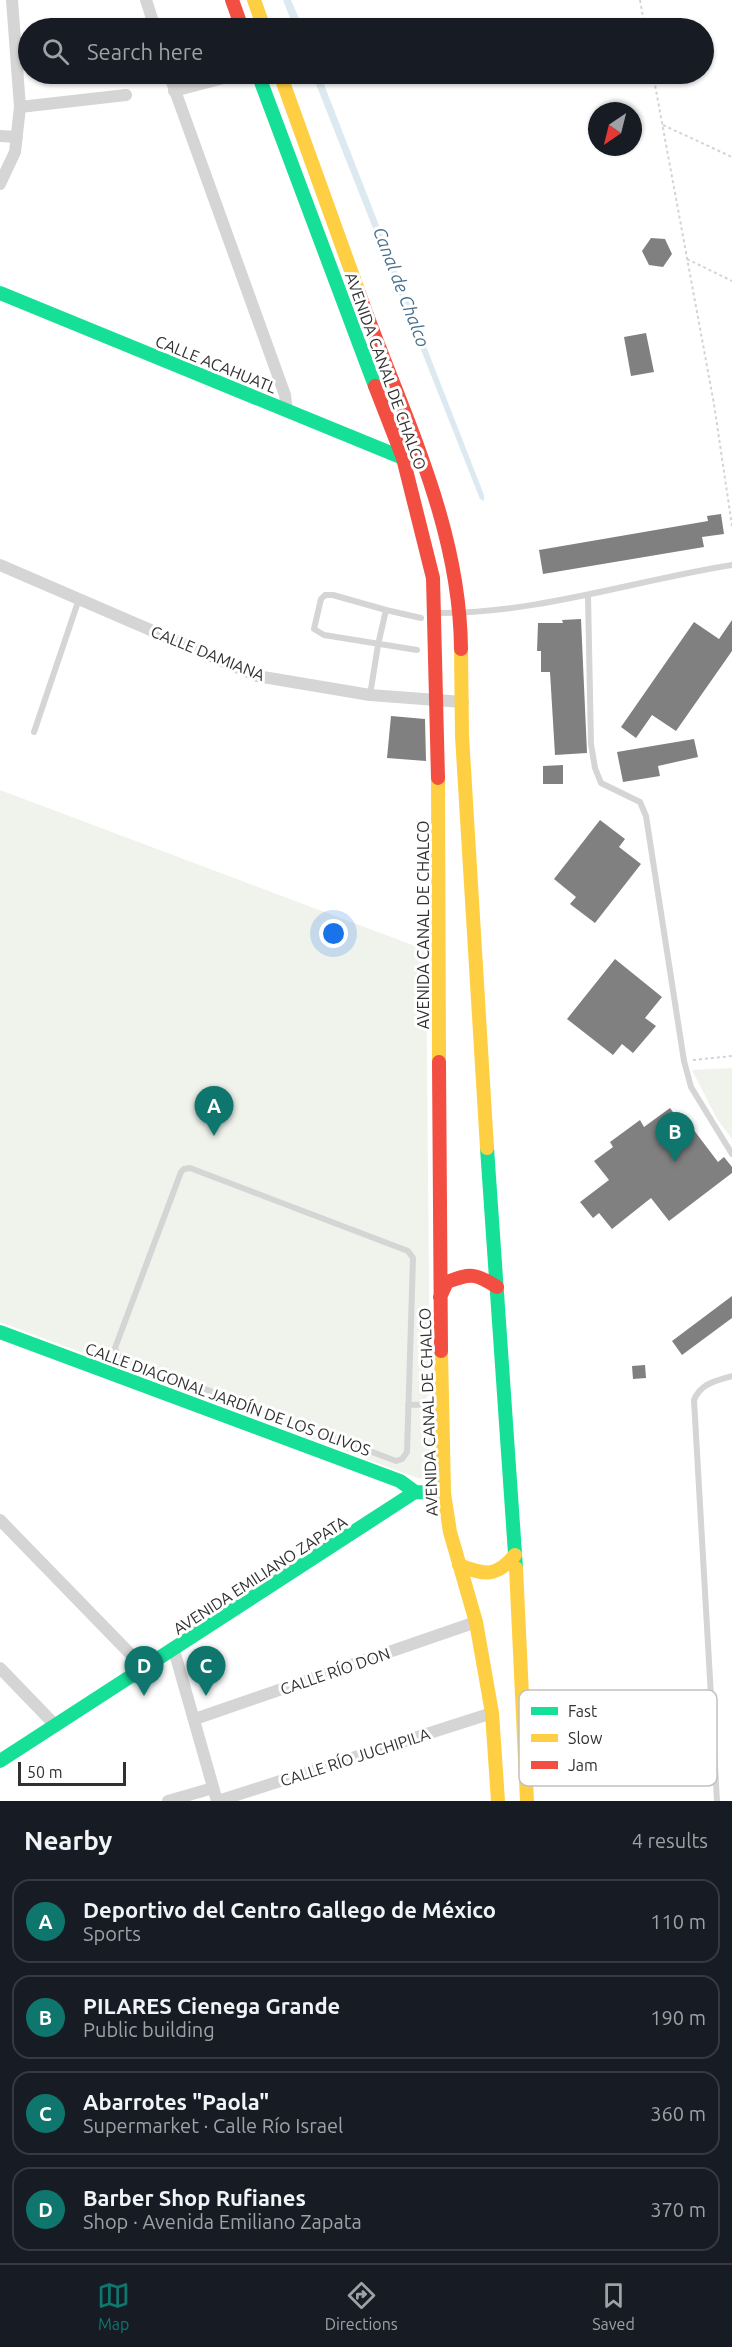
<!DOCTYPE html>
<html lang="en">
<head>
<meta charset="utf-8">
<style>
	:root { --surface:#171b24; --page:#20242c; --text:#f1f3f6; --muted:#9ea1a6; --line:#363941; --accent:#0f766e }
	body { margin:0; font-family:Ubuntu,sans-serif; background:var(--page); color:var(--text) }
	.compass { position:absolute; left:588px; top:102px; width:54px; height:54px; border-radius:50%; background:var(--surface); box-shadow:0 2px 4px #0004; rotate:215deg }
	.scale { position:absolute; left:18px; bottom:15px; width:108px; box-sizing:border-box; padding-left:6px; border:3px solid #313131; border-top:0; font-size:16px; line-height:21px; white-space:nowrap; color:#313131; -webkit-text-stroke:4px #fff; paint-order:stroke }
	.you { position:absolute; left:334px; top:934px; width:21px; height:21px; margin:-15px; border:4px solid #fff; border-radius:50%; background:#1a73e8; box-shadow:0 0 0 9px #1a73e833 }
	.badge { display:grid; place-items:center; width:39px; height:39px; border-radius:50%; background:var(--accent); color:#fff; font-size:20px; font-weight:700 }
	.pin { position:absolute; translate:-50% -50px; filter:drop-shadow(0 2px 3px #0008) }
	.pin::after { content:''; position:absolute; top:32px; width:21px; height:18px; background:inherit; clip-path:polygon(0 0,100% 0,50% 100%) }
	.list { margin:0; padding:0; list-style:none }
	h2 { display:flex; justify-content:space-between; align-items:center; height:78px; margin:0; padding:0 24px; font-size:26px }
	h2 small { font-size:20px; font-weight:400; color:var(--muted) }
	.list li { display:grid; grid-template-columns:39px 1fr auto; gap:18px; align-items:center; box-sizing:border-box; height:84px; margin:0 12px 12px; padding:0 12px; border:2px solid var(--line); border-radius:18px }
	.list b { display:block; font-size:22px; white-space:nowrap }
	.list p { margin:0; font-size:20px; white-space:nowrap; color:var(--muted) }
	.list em { font-size:20px; font-style:normal; color:var(--muted) }
	.icon { flex:none; width:33px; height:33px; fill:none; stroke:currentColor; stroke-width:2; stroke-linecap:round; stroke-linejoin:round }
	.map { position:relative; flex:none; width:732px; height:1801px; overflow:hidden }
	.search { position:absolute; background:var(--surface); box-shadow:0 2px 4px #0004; left:18px; right:18px; top:18px; height:66px; display:flex; align-items:center; gap:15px; box-sizing:border-box; padding:0 21px; border-radius:33px; color:var(--muted); font-size:22px }
	.sheet { height:462px; background:var(--surface) }
	nav { display:flex; justify-content:space-around; align-items:center; box-sizing:border-box; height:84px; border-top:2px solid var(--line); background:var(--surface); font-size:16px; color:var(--muted) }
	nav a { display:grid; justify-items:center; gap:3px }
	nav .on { color:var(--accent) }
	.map>svg:first-child { display:block }
	.green { fill:#f0f3ec }
	.water { fill:#dde9f0 }
	.building { fill:#808080 }
	.lines { fill:none; stroke-linecap:round; stroke-linejoin:round }
	.path { stroke:#d4d4d4; stroke-width:2; stroke-dasharray:3 3; stroke-linecap:butt }
	.lane { stroke:#d5d5d5; stroke-width:6 }
	.street { stroke:#d5d5d5; stroke-width:12 }
	.fast { stroke:#16e098; stroke-width:14 }
	.slow { stroke:#ffcf43; stroke-width:14 }
	.jam { stroke:#f24e42; stroke-width:14 }
	.labels { text-anchor:middle; stroke-width:6; stroke-linejoin:round; paint-order:stroke }
	.street-label { font-size:16px; fill:#313131; stroke:#fff }
	.water-label { font-size:18px; font-style:italic; fill:#45718c; stroke:#fff }
	.key { fill:#fff; stroke:#c1c1c1; stroke-width:1.5 }
	.key-label { font-size:16px; fill:#313131 }
</style>
</head>
<body>
<div class="map">
<svg width="732" height="1801" viewBox="0 0 732 1801">
	<rect width="100%" height="100%" fill="#fff"/>
	<path class="green" d="M0,790L426,950L430,1394L426,1398V1433L431,1440V1471L420,1479L0,1322Z
		M732,1068V1139L717,1119L692,1070Z"/>
	<path class="water" d="M283,0H291L303,28H294Z
		M312,74H320L484,495V501L480,499Z"/>
	<path class="building" d="M651,238L665,239L672,254L663,267L649,265L642,251Z
		M646,333L654,372L631,376L624,337Z
		M721,514L724,534L702,537L704,547L543,574L539,550L708,521L707,516Z
		M581,619L587,753L555,755L550,672H541V651H537L538,623H563L562,620Z
		M732,620V651L676,731L652,715L636,738L621,727L694,622L719,639Z
		M391,716L425,719L426,761L387,758Z
		M694,739L698,757L658,766L660,776L623,782L617,752Z
		M563,765V784H543V766Z
		M600,820L625,839L619,847L641,864L595,923L570,904L576,897L554,879Z
		M615,959L662,997L645,1018L656,1026L633,1053L622,1044L613,1055L567,1019Z
		M670,1108L688,1133L693,1129L718,1162L724,1157L732,1167V1173L669,1221L651,1198L612,1229L599,1213L593,1218L580,1202L609,1180L594,1161L613,1147L610,1142L640,1120L644,1127Z
		M732,1296V1318L682,1355L672,1341Z
		M645,1365L646,1378L633,1379L632,1366Z"/>
	<g class="lines">
		<path class="path" d="M640,0L645,28
			M653,74L714,404L732,526
			M663,125L732,157
			M687,259L732,281
			M693,1060L732,1056"/>
		<path class="lane" d="M588,596L591,744L595,768L601,783L640,802L646,816L684,1061L691,1087L732,1154
			M386,610L421,618
			M435,613C537,614 632,581 732,565
			M370,695L378,645L386,610L333,595H325L321,599L314,629L324,635L417,650
			M34,732L79,599
			M190,1168L408,1251L413,1258L407,1452L402,1459L396,1461L125,1359L118,1355L115,1348L181,1172L184,1169Z
			M408,1405L441,1404
			M717,1801L694,1400C701,1383 716,1381 732,1376"/>
		<path class="street" d="M146,0L155,28
			M169,74L285,395L287,411
			M174,91L239,74
			M20,107L126,95
			M0,136L17,137
			M0,184L15,152L20,107L12,0
			M0,565L257,676L370,695L463,702
			M0,1520L145,1669
			M174,1650L217,1801
			M0,1668L56,1726
			M195,1719L476,1622
			M168,1801L213,1788
			M218,1801L492,1713"/>
		<path class="fast" d="M258,74L375,386
			M0,293L403,458L408,457
			M487,1148L516,1568
			M0,1332L400,1481L415,1492L444,1493
			M0,1761L415,1492"/>
		<path class="slow" d="M254,0L264,28
			M280,74L359,293
			M461,649L462,736L487,1148
			M438,778L439,1062
			M441,1351L444,1493L450,1532L476,1622L492,1713L498,1801
			M459,1565C485,1575 496,1578 515,1555
			M516,1568L527,1801"/>
		<path class="jam" d="M232,0L242,28
			M359,293C400,410 460,522 461,649
			M375,386L403,458L433,578L438,778
			M439,1062L441,1351
			M440,1297L447,1282C471,1273 475,1273 497,1287"/>
	</g>
	<g class="labels">
		<g class="street-label">
			<text transform="translate(216 364) rotate(22)" y="6">CALLE ACAHUATL</text>
			<text transform="translate(386 371) rotate(70)" y="6">AVENIDA CANAL DE CHALCO</text>
			<text transform="translate(208 653) rotate(22)" y="6">CALLE DAMIANA</text>
			<text transform="translate(423 925) rotate(-90)" y="6">AVENIDA CANAL DE CHALCO</text>
			<text transform="translate(228 1399) rotate(20)" y="6">CALLE DIAGONAL JARDÍN DE LOS OLIVOS</text>
			<text transform="translate(428 1412) rotate(-92)" y="6">AVENIDA CANAL DE CHALCO</text>
			<text transform="translate(260 1575) rotate(-33)" y="6">AVENIDA EMILIANO ZAPATA</text>
			<text transform="translate(335 1671) rotate(-19)" y="6">CALLE RÍO DON</text>
			<text transform="translate(355 1757) rotate(-18)" y="6">CALLE RÍO JUCHIPILA</text>
		</g>
		<g class="water-label">
			<text transform="translate(401 287) rotate(69)" y="6">Canal de Chalco</text>
		</g>
	</g>
	<rect x="519" y="1690" width="198" height="96" rx="9" class="key"/>
	<rect x="531" y="1707" width="27" height="8" fill="#16e098"/>
	<rect x="531" y="1734" width="27" height="8" fill="#ffcf43"/>
	<rect x="531" y="1761" width="27" height="8" fill="#f24e42"/>
	<g class="key-label">
		<text x="568" y="1717">Fast</text>
		<text x="568" y="1744">Slow</text>
		<text x="568" y="1771">Jam</text>
	</g>
</svg>
<svg class="compass" viewBox="-18 -18 36 36"><path d="M0-13l5 13h-10z" fill="#e53935"/><path d="M0 13l5-13h-10z" fill="#9ea1a6"/></svg>
<div class="scale">50 m</div>
<div class="you"></div>
<div class="pin badge" style="left:214px;top:1136px">A</div>
<div class="pin badge" style="left:675px;top:1162px">B</div>
<div class="pin badge" style="left:206px;top:1696px">C</div>
<div class="pin badge" style="left:144px;top:1696px">D</div>
<div class="search"><svg class="icon" aria-label="search" viewBox="0 0 24 24"><circle cx="10" cy="10" r="6"/><path d="M15 15l6 6"/></svg>Search here</div>
</div>
<section class="sheet">
<h2>Nearby<small>4 results</small></h2>
<ul class="list">
<li><span class="badge">A</span><div><b>Deportivo del Centro Gallego de México</b><p>Sports</p></div><em>110 m</em></li>
<li><span class="badge">B</span><div><b>PILARES Cienega Grande</b><p>Public building</p></div><em>190 m</em></li>
<li><span class="badge">C</span><div><b>Abarrotes &quot;Paola&quot;</b><p>Supermarket · Calle Río Israel</p></div><em>360 m</em></li>
<li><span class="badge">D</span><div><b>Barber Shop Rufianes</b><p>Shop · Avenida Emiliano Zapata</p></div><em>370 m</em></li>
</ul>
</section>
<nav>
<a class="on"><svg class="icon" aria-label="map" viewBox="0 0 24 24"><path d="M3 6l6-2 6 2 6-2v14l-6 2-6-2-6 2zM9 4v14M15 6v14"/></svg>Map</a>
<a><svg class="icon" aria-label="directions" viewBox="0 0 24 24"><path d="M12 3l9 9-9 9-9-9zM9 14v-3h6M13 9l2 2-2 2"/></svg>Directions</a>
<a><svg class="icon" aria-label="saved" viewBox="0 0 24 24"><path d="M7 4h10v16l-5-4-5 4z"/></svg>Saved</a>
</nav>
</body>
</html>
